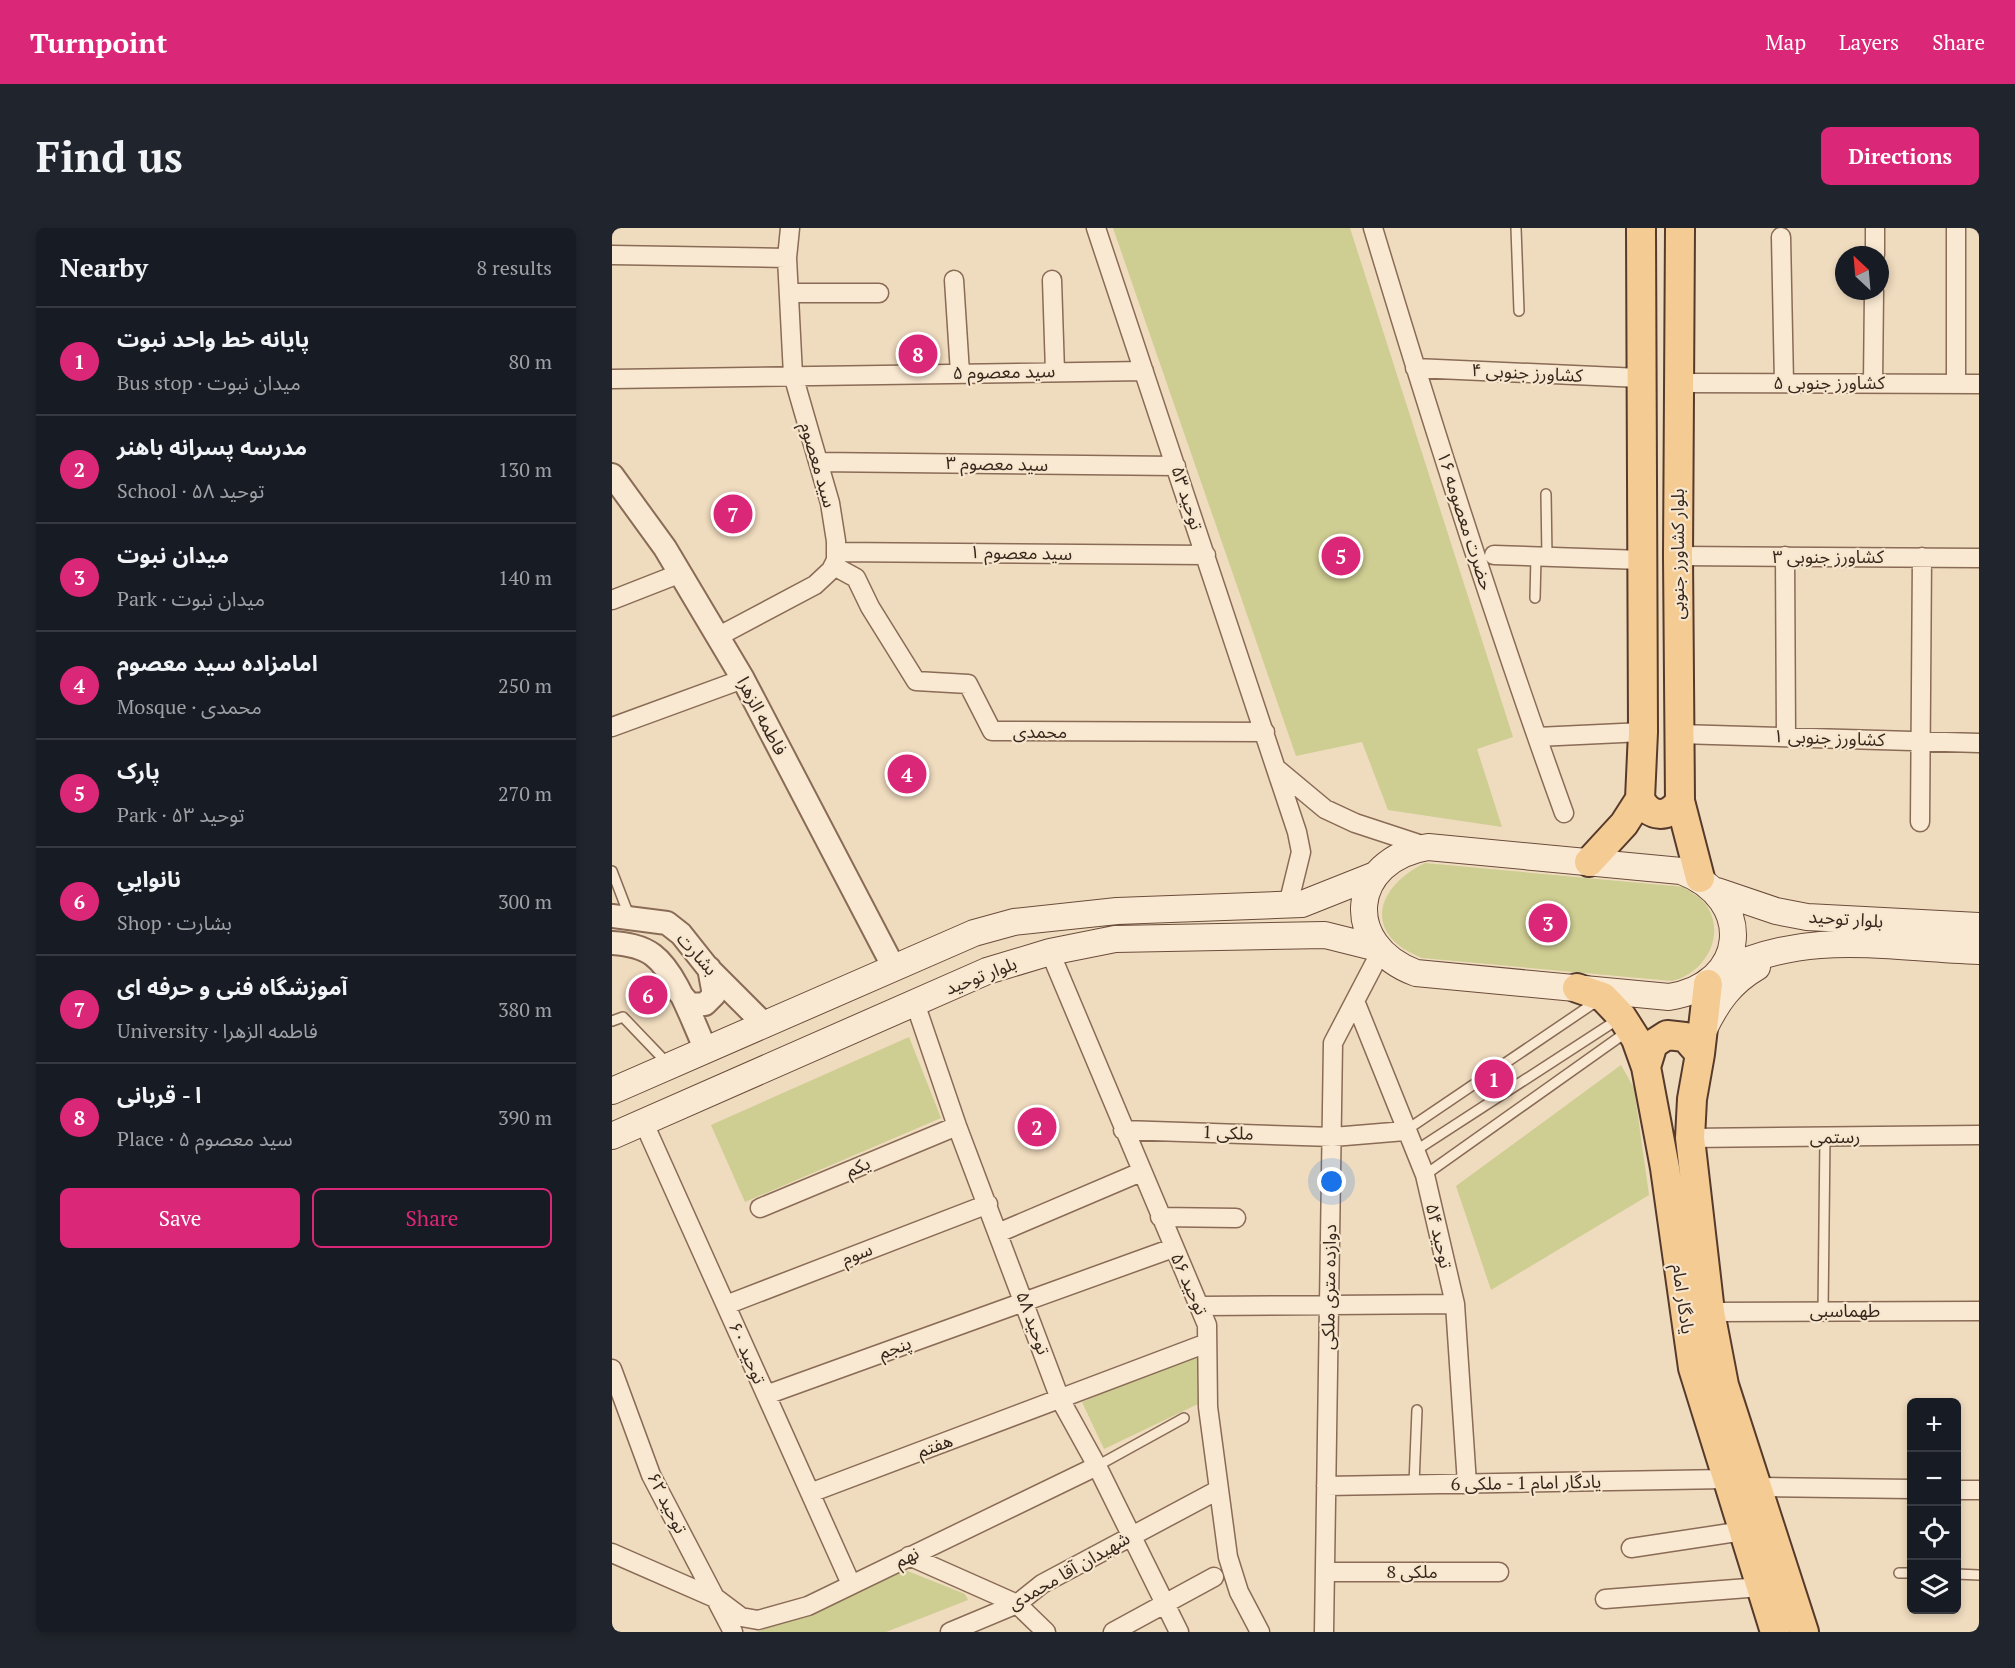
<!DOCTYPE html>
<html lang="en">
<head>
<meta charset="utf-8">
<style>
	:root { --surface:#171b24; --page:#20242c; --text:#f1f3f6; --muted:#9ea1a6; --line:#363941; --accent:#db2777 }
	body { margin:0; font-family:"PT Serif","Noto Sans Arabic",serif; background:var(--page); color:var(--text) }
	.controls { position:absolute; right:18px; bottom:18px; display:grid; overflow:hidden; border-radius:9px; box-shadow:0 3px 9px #0003 }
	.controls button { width:54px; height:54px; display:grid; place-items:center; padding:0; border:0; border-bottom:2px solid var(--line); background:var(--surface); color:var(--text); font:30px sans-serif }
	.compass { position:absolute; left:1223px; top:18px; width:54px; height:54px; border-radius:50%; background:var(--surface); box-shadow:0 3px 9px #0003; rotate:334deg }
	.you { position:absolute; left:720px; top:954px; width:21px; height:21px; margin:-15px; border:4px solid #fff; border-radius:50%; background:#1a73e8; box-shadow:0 0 0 9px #1a73e833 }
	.badge { display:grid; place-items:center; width:39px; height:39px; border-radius:50%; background:var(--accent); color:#fff; font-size:20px; font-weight:700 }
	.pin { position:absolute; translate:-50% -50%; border:3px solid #fff; box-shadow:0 2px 6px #0006 }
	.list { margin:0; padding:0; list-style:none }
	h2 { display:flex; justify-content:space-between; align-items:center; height:78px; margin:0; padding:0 24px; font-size:26px }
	h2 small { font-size:20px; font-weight:400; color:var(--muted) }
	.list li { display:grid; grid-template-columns:39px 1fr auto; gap:18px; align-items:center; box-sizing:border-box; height:108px; padding:0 24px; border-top:2px solid var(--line) }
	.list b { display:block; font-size:22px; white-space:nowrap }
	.list p { margin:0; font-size:20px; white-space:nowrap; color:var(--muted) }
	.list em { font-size:20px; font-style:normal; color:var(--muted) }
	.actions { display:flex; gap:12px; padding:18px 24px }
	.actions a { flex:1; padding:14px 0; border:2px solid var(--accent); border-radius:9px; text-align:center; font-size:21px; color:var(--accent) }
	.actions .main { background:var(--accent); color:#fff }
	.icon { flex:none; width:33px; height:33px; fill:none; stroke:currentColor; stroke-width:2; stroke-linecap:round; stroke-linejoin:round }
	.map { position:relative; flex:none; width:1367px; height:1404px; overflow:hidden; border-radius:9px }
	header { display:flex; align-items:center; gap:36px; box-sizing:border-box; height:84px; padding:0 30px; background:var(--accent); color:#fff }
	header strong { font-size:28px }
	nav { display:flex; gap:33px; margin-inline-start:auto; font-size:21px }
	.intro { display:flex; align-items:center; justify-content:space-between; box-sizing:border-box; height:144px; padding:0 36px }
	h1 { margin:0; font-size:42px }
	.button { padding:15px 27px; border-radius:9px; background:var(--accent); color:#fff; font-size:21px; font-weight:700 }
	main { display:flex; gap:36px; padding:0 36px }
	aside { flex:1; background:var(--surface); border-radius:9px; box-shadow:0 3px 9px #0003 }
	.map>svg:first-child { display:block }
	.green { fill:#cecd92 }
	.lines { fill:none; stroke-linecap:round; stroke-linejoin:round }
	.service-casing { stroke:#896b56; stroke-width:12 }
	.minor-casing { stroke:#896b56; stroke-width:21 }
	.tertiary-casing { stroke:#896b56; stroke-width:26 }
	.secondary-casing { stroke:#6a4c3a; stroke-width:28 }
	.primary-casing { stroke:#563a2b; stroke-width:32 }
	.service { stroke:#fae9d2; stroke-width:9 }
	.minor { stroke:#fae9d2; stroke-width:18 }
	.tertiary { stroke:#fae9d2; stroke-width:22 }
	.secondary { stroke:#fae9d2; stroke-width:26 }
	.primary { stroke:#f5cb94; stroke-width:28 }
	.labels { text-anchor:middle; stroke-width:4.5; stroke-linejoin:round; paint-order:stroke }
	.street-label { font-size:18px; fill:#37261c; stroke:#f7e6ce }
</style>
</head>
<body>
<header>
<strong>Turnpoint</strong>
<nav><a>Map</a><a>Layers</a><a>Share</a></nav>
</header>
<div class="intro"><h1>Find us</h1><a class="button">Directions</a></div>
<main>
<aside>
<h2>Nearby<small>8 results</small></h2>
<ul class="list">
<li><span class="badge">1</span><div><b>پایانه خط واحد نبوت</b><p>Bus stop · میدان نبوت</p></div><em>80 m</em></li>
<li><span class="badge">2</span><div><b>مدرسه پسرانه باهنر</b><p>School · توحید ۵۸</p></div><em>130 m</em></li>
<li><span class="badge">3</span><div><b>میدان نبوت</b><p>Park · میدان نبوت</p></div><em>140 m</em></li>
<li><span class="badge">4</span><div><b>امامزاده سید معصوم</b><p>Mosque · محمدی</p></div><em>250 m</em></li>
<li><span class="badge">5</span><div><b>پارک</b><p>Park · توحید ۵۳</p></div><em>270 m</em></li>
<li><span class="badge">6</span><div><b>نانواییِ</b><p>Shop · بشارت</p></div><em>300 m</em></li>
<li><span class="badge">7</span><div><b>آموزشگاه فنی و حرفه ای</b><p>University · فاطمه الزهرا</p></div><em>380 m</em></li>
<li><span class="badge">8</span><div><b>ا - قربانی</b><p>Place · سید معصوم ۵</p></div><em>390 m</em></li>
</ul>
<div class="actions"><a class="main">Save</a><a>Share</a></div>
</aside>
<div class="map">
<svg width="1367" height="1404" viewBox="0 0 1367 1404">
	<rect width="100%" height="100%" fill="#efdbbe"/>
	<path class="green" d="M501,0H738L901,509L865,521L890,599L776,582L750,514L684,528Z
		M813,635L1072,659C1078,664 1086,668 1091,673C1117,704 1094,745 1060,753L810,730C751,707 762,660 813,635Z
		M297,809L329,890L133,974L99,897Z
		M1009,837L1022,860L1037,967L879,1062L844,958Z
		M585,1126L586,1176L492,1221L470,1174Z
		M293,1342L353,1366L356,1372L274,1404H145Z"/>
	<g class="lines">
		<g class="service-casing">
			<path id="service" d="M904,0L907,83
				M934,266L935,329
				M923,370L924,329
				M0,643L18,690
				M0,793L11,789L56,836
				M793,903L985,773
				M803,923L1008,790
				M813,947L1016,803
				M1211,1084L1213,909
				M485,1238L572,1190
				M802,1256L805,1182
				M1287,1345H1300
				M1344,1346L1367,1347"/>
		</g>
		<g class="minor-casing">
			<path id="minor" d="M484,0L685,604L689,624L676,677
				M761,0C820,196 882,392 952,585
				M1344,0V156
				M1169,9L1172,155
				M0,27L175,30
				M1263,27V0
				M342,52L348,145
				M440,52L443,144
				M177,65H267
				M803,140L1028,150
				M0,151L532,143
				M1068,155L1367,156
				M1261,156L1262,63
				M206,234L564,238
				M224,324L594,327
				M882,327L1030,332
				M1066,328L1367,330
				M1173,328L1174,509
				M222,338L244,350L258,379L304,453L356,456L380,503L653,504
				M0,372L69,345
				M107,408L203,357L219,342L224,332V313L218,275L181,147L175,30L178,0
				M0,499L131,451
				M1067,506L1367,515
				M925,509L1031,504
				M665,541L713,581L743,595L816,619
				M1308,594L1310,329
				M438,724L595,1097L596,1179L616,1329L627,1364L648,1404
				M743,773L813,947L843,1076L855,1256
				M303,775L345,898L448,1171L485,1238L567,1404
				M31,893L239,1356
				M511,902L721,909L793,903
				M1078,910L1367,907
				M148,980L345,898
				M548,989L624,990
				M386,1005L529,944
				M114,1077L376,976
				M589,1078L843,1076
				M1098,1084L1367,1083
				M0,1141L39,1247L121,1404
				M154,1167L561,1020
				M714,1258L1114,1251
				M1145,1259L1300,1261
				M1344,1262H1367
				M198,1265L595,1115
				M1019,1320L1131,1303
				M0,1325L105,1371L129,1389L146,1392L196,1378L485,1238
				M297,1328L405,1376L434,1404
				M713,1344H887
				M993,1371L1149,1359
				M338,1404L405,1376L430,1356L606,1262
				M501,1404L602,1349
				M712,1404L721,815L768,725"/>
		</g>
		<g class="tertiary-casing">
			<path id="tertiary" d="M0,247L53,320L131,451L282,740
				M0,688L55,695L69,706L96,740L153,797
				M0,715C14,716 29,718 41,727C65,745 81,795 94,822
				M66,763L78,777L93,776L102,767L97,740"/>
		</g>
		<g class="secondary-casing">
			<path id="secondary" d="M816,619L1069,643C1144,671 1136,757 1057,769L804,745C729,717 737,632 816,619Z
				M1105,663L1164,683L1195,689L1367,698
				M1108,744C1198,700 1272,720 1367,723
				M1092,801C1105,774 1119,754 1145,739
				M0,863L362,705L402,694L505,683L690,676L763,647
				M0,908L375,743L438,724L503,711L713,707L765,720"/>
		</g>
		<g class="primary-casing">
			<path id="primary" d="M1068,0L1066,328L1068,573L1088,650
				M1028,571C1038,590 1056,591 1068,573
				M977,634L1012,596L1028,571L1031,504L1029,0
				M1096,756L1088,826L1080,871L1078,910L1098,1084L1112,1157L1192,1404
				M965,760L991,769L1010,789L1024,811L1034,839L1053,940L1081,1140L1163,1404
				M1034,839L1041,816L1055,807L1073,809L1088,826"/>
		</g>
		<use href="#service" class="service"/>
		<use href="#minor" class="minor"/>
		<use href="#tertiary" class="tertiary"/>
		<use href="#secondary" class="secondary"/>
		<use href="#primary" class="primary"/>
	</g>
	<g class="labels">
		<g class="street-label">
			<text transform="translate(392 144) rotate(-1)" y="6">سید معصوم ۵</text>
			<text transform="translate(915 145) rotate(3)" y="6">کشاورز جنوبی ۴</text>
			<text x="1217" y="161">کشاورز جنوبی ۵</text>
			<text transform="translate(385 236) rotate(1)" y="6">سید معصوم ۳</text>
			<text transform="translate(206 237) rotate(74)" y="6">سید معصوم</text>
			<text transform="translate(575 270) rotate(72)" y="6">توحید ۵۳</text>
			<text transform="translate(853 293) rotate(72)" y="6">حضرت معصومه ۱۶</text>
			<text transform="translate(409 325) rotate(1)" y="6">سید معصوم ۱</text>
			<text transform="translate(1066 326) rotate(-90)" y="6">بلوار کشاورز جنوبی</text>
			<text x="1216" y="335">کشاورز جنوبی ۳</text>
			<text transform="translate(150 488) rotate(62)" y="6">فاطمه الزهرا</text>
			<text x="428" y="510">محمدی</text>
			<text transform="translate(1217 510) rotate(2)" y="6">کشاورز جنوبی ۱</text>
			<text transform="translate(1234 691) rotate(4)" y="6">بلوار توحید</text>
			<text transform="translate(85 726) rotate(48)" y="6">بشارت</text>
			<text transform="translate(369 748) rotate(-21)" y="6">بلوار توحید</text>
			<text transform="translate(616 905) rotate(2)" y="6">ملکی 1</text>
			<text transform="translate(1223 909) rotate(-1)" y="6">رستمی</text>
			<text transform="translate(246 939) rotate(-23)" y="6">یکم</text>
			<text transform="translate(827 1008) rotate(77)" y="6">توحید ۵۴</text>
			<text transform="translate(245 1026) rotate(-21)" y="6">سوم</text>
			<text transform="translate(577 1056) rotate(66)" y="6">توحید ۵۶</text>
			<text transform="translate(717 1059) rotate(-89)" y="6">دوازده متری ملکی</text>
			<text transform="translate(1071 1071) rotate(82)" y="6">یادگار امام</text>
			<text x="1233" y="1089">طهماسبی</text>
			<text transform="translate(421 1095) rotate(70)" y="6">توحید ۵۸</text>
			<text transform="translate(283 1120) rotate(-20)" y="6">پنجم</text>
			<text transform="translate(135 1125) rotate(66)" y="6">توحید ۶۰</text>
			<text transform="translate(323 1218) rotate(-20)" y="6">هفتم</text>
			<text transform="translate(914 1255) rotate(-1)" y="6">یادگار امام 1 - ملکی 6</text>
			<text transform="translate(55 1275) rotate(63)" y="6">توحید ۶۲</text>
			<text transform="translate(295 1329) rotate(-26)" y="6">نهم</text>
			<text transform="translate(457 1343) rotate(-30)" y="6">شهیدان آقا محمدی</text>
			<text x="800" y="1350">ملکی 8</text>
		</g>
	</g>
</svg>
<div class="controls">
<button>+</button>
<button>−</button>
<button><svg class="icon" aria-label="locate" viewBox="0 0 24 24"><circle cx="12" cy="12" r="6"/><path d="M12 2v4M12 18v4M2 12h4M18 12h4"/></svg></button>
<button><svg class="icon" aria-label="layers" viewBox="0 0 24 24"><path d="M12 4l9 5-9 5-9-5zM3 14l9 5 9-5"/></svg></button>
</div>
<svg class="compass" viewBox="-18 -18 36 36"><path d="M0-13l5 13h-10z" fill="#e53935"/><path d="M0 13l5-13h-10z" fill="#9ea1a6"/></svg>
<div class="you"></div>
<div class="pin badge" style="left:882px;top:851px">1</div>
<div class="pin badge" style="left:425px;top:899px">2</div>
<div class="pin badge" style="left:936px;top:695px">3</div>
<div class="pin badge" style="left:295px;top:546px">4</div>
<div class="pin badge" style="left:729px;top:328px">5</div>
<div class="pin badge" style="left:36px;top:767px">6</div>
<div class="pin badge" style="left:121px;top:286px">7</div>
<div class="pin badge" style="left:306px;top:126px">8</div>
</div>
</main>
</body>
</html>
